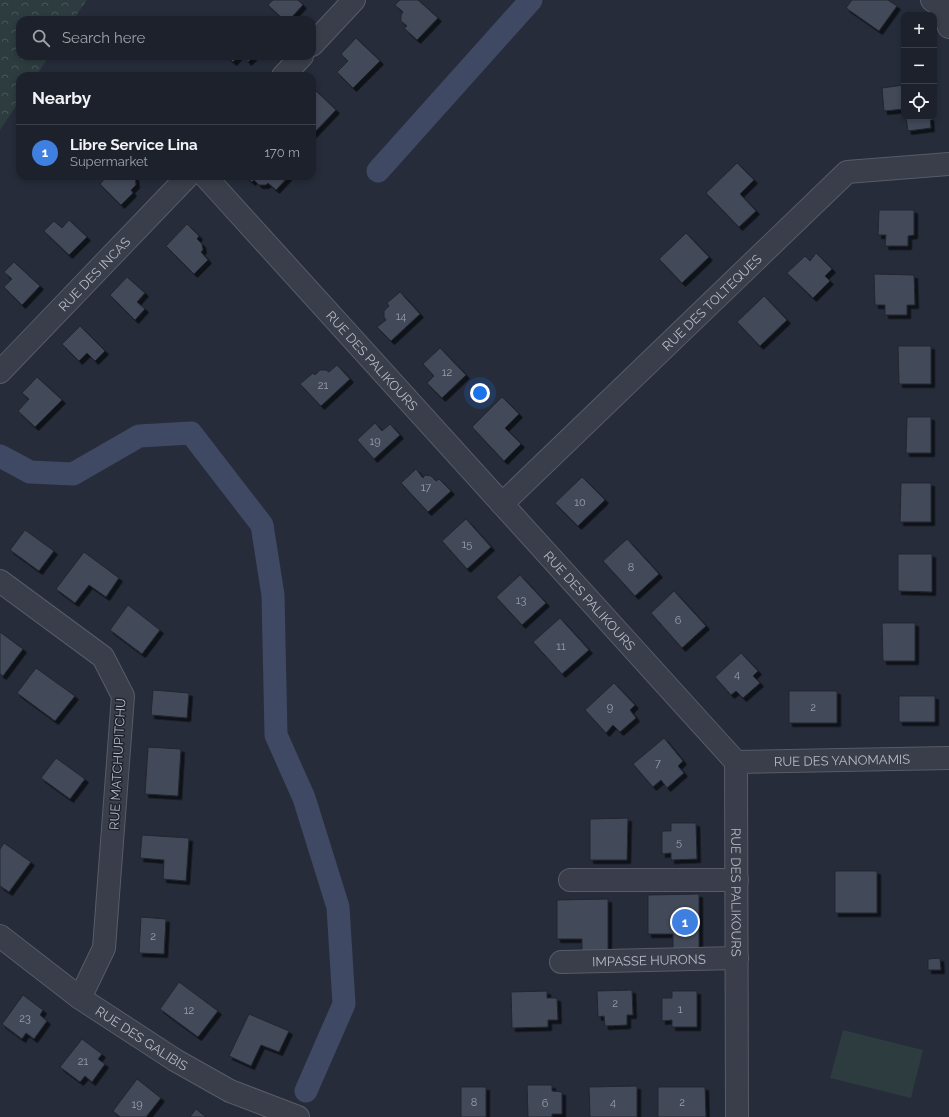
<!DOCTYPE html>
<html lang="en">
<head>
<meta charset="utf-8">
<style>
	:root { --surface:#1c212c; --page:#252934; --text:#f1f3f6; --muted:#a0a3a9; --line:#3a3e48; --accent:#d93025 }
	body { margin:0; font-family:Raleway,sans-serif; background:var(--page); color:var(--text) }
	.controls { position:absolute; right:12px; top:12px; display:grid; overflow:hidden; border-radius:8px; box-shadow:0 2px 6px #0003 }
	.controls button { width:36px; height:36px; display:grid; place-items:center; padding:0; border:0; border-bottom:1px solid var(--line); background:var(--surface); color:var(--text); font:20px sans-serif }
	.you { position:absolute; left:480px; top:393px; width:14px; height:14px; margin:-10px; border:3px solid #fff; border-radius:50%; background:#1a73e8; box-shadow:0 0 0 6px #1a73e833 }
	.badge { display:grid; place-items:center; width:26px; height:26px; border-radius:50%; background:var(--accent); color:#fff; font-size:13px; font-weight:700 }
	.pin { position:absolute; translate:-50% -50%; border:2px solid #fff; box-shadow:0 1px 4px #0006 }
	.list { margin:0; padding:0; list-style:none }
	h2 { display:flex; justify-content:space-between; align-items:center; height:52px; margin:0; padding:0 16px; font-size:17px }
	h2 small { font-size:13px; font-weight:400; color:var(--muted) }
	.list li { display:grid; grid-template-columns:26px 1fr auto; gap:12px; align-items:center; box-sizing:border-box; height:56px; padding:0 16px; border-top:1px solid var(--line) }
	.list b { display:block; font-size:15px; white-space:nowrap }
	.list p { margin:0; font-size:13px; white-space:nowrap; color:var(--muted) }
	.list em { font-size:13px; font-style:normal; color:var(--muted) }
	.icon { flex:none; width:22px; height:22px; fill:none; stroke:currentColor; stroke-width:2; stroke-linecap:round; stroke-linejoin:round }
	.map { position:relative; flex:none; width:949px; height:1117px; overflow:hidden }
	.search { position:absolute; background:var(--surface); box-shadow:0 2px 6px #0003; left:16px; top:16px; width:300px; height:44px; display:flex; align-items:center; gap:10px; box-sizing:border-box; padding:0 14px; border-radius:12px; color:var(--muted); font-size:15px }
	.panel { position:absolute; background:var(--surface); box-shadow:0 2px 6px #0003; left:16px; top:72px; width:300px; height:108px; border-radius:12px }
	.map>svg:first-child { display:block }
	.forest { fill:url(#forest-crowns) }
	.pitch { fill:#2c3c3f }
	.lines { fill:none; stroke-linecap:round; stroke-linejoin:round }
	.canal { stroke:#404963; stroke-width:23 }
	.building { fill:#434a59; stroke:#212531; filter:url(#shadow) }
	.minor-casing { stroke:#585c68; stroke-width:24 }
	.minor { stroke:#3a3e4a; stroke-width:22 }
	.labels { text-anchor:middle; stroke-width:3; stroke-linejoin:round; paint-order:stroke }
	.number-label { font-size:11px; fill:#999eab }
	.street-label { font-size:13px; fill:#b6bac6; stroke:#1f232f }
</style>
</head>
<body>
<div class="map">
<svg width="949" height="1117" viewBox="0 0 949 1117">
	<defs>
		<pattern id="forest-crowns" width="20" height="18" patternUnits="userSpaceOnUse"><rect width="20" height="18" fill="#2c3c3f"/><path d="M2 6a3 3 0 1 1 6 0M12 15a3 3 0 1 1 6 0" fill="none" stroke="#485659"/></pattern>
		<filter id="shadow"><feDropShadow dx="3.5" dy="3.5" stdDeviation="0" flood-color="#0009"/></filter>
	</defs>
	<rect width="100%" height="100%" fill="#262c3a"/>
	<path class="forest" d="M0,0H87L73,20H20V56H49L36,76H20V100L0,130Z"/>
	<path class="pitch" d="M843,1030L923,1050L911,1098L830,1078Z"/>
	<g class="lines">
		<path class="canal" d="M378,171L531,0
			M0,456L30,472L73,474L139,436L191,433L262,525L273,595L276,735L304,798L338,907L344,1004L306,1091"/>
	</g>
	<path class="building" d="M273,0H298L303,5L289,20H284L268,5Z
		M400,0H418L438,18L417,40L404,28L407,26L401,21V15L403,12L395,5Z
		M852,0H888L897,6L879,31L846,8Z
		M356,38L380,61L353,88L337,72L348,61L341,54Z
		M226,56H239L233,62Z
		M243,56H254L248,62Z
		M904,85V109L884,111L882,88Z
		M312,87L336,110L312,135Z
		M906,117H930L931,128L908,131Z
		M737,163L754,180L740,194L756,211L739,227L706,193Z
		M107,176H135L136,185L131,190L133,193L121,205L100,184Z
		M245,176H289L276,190L268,183L266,185H259L254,180L252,182Z
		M879,210H914V235L908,236V246H885L886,235H878Z
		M69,220L87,237L69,255L44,231L54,221L62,228Z
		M187,224L199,236L197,239L202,244L203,250L201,252L208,260L194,274L166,246Z
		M686,233L709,257L682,283L659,259Z
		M816,253L832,269L825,276L830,281L813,298L787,273L805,256L810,261Z
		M14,262L40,286L22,305L4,287L12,279L4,272Z
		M874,274L914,275L915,305H907V315H885V305H875Z
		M127,277L145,293L137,302L145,309L135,320L110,295Z
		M400,292L420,314L391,341L377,327L386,320L384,317V311L389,306L387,303Z
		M764,296L787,320L760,346L737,322Z
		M80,326L105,351L95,361L87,353L79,361L62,344Z
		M898,346H931V384H899Z
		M440,348L466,375L442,398L427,383L434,376L423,364Z
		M337,365L350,379L321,406L300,384L313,373L315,375L320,370H326L329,372Z
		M37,377L62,400L35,427L18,411L29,399L22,393Z
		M502,397L519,414L505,428L521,444L504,461L472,427Z
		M907,417H931V453H906Z
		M375,423L382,431L390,424L400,435L374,459L357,440Z
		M416,469L423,478L425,475L431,476L436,481L439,479L451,491L428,512L401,483Z
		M582,477L605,500L578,526L555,503Z
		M901,483H931V522H900Z
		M466,519L491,547L467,569L442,541Z
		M25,530L54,551L39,571L10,550Z
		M627,539L659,574L635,596L603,561Z
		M84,552L119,578L106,597L89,585L75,603L56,589Z
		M898,554H932V592L898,591Z
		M520,575L546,603L522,625L496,597Z
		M674,591L706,626L682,648L651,613Z
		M128,605L160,630L142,654L110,630Z
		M560,618L589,650L562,674L533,642Z
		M882,623H915V661H883Z
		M0,632L23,649L3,676L0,674Z
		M741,653L758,671L753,676L760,683L743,698L736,691L731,695L715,677Z
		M36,668L75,696L55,721L17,693Z
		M614,683L635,705L630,710L636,718L620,732L613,725L606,733L585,710Z
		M153,690L189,693L187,718L151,715Z
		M789,691H837V723H789Z
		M899,696H935V722H899Z
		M664,738L683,761L678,766L684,773L667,788L661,780L653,787L633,764Z
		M148,747L181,749L178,796L145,794Z
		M56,758L85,779L70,799L41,778Z
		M628,818L627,860H590V819Z
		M671,823H696L697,859L671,860V853L662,854V831H671Z
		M142,835L189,838L186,881L163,879L164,860L140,858Z
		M4,843L31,862L9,892L0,886V849Z
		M835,871H877V913H835Z
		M699,894V952L673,953V934H648V895Z
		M608,899V958H582V939H557V900Z
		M141,917L166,919L164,954L139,953Z
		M940,958L941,970H928V959Z
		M179,982L218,1011L198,1037L160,1009Z
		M632,990L633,1015H627V1025L605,1026L604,1016L598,1017L597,991Z
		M547,991V998H557L558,1020H548V1027L512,1028L511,992Z
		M672,991H697V1027H672V1020L662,1021V998H672Z
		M23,995L43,1010L40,1015L47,1021L34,1039L26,1033L22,1039L2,1024Z
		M249,1014L289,1031L279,1052L261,1045L251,1066L229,1056Z
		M82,1039L102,1054L98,1059L105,1064L92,1082L85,1076L80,1082L60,1067Z
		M137,1079L161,1098L146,1117H120L113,1111Z
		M527,1085H552V1091L562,1092V1114H552V1117H528Z
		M637,1086V1117H590L589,1087Z
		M461,1087H486V1117H461Z
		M658,1087H705L706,1117H658Z
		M196,1109L206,1117H190Z"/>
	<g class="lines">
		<g class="minor-casing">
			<g id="minor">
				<path d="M932,0L942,7L949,27"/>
				<path d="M312,45L354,0"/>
				<path d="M283,76L302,56"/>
				<path id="s1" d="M205,176L736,762L737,1117"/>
				<path id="s2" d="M0,372L188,176"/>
				<path id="s3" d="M502,504L847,172L949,164"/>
				<path d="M0,581L103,657L123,696L104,948L80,998"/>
				<path id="s4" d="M736,762L949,758"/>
				<path d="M570,880H737"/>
				<path id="s5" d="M0,936L80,998L175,1060L230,1091L298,1117"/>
				<path id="s6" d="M561,962L737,958"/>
			</g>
		</g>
		<use href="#minor" class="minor"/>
	</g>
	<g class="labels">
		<g class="number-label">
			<text x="401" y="320">14</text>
			<text x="447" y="376">12</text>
			<text x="323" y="389">21</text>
			<text x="375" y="445">19</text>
			<text x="426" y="491">17</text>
			<text x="580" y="506">10</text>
			<text x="467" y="548">15</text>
			<text x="631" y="571">8</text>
			<text x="521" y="604">13</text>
			<text x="678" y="624">6</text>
			<text x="561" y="650">11</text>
			<text x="737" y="678">4</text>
			<text x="610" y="711">9</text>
			<text x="813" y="711">2</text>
			<text x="658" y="767">7</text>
			<text x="679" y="846">5</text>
			<text x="153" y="940">2</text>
			<text x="615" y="1007">2</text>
			<text x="680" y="1013">1</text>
			<text x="189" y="1014">12</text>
			<text x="25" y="1022">23</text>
			<text x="83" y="1065">21</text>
			<text x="474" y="1106">8</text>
			<text x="613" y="1106">4</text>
			<text x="682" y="1106">2</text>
			<text x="545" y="1107">6</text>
			<text x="137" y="1108">19</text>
		</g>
		<g class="street-label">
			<text dy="5" stroke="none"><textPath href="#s2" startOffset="136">RUE DES INCAS</textPath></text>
			<text dy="5" stroke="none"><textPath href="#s3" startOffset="291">RUE DES TOLTEQUES</textPath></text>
			<text dy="5" stroke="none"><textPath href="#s1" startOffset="249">RUE DES PALIKOURS</textPath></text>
			<text dy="5" stroke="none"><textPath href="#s1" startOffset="573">RUE DES PALIKOURS</textPath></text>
			<text dy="5" stroke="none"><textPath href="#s4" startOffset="106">RUE DES YANOMAMIS</textPath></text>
			<text transform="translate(117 764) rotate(-87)" y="5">RUE MATCHUPITCHU</text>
			<text dy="5" stroke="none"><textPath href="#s1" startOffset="921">RUE DES PALIKOURS</textPath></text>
			<text dy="5" stroke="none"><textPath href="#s6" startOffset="88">IMPASSE HURONS</textPath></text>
			<text dy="5" stroke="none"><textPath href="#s5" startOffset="175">RUE DES GALIBIS</textPath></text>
		</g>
	</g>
</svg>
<div class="controls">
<button>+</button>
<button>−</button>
<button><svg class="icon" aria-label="locate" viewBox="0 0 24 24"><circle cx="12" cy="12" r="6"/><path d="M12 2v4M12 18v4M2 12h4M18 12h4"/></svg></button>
</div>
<div class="you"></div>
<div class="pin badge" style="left:685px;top:922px;background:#3f7fe0">1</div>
<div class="search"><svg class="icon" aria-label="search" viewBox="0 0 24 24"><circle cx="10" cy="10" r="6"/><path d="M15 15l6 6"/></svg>Search here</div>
<section class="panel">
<h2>Nearby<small></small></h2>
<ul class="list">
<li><span class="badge" style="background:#3f7fe0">1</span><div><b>Libre Service Lina</b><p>Supermarket</p></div><em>170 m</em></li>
</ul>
</section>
</div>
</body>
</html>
